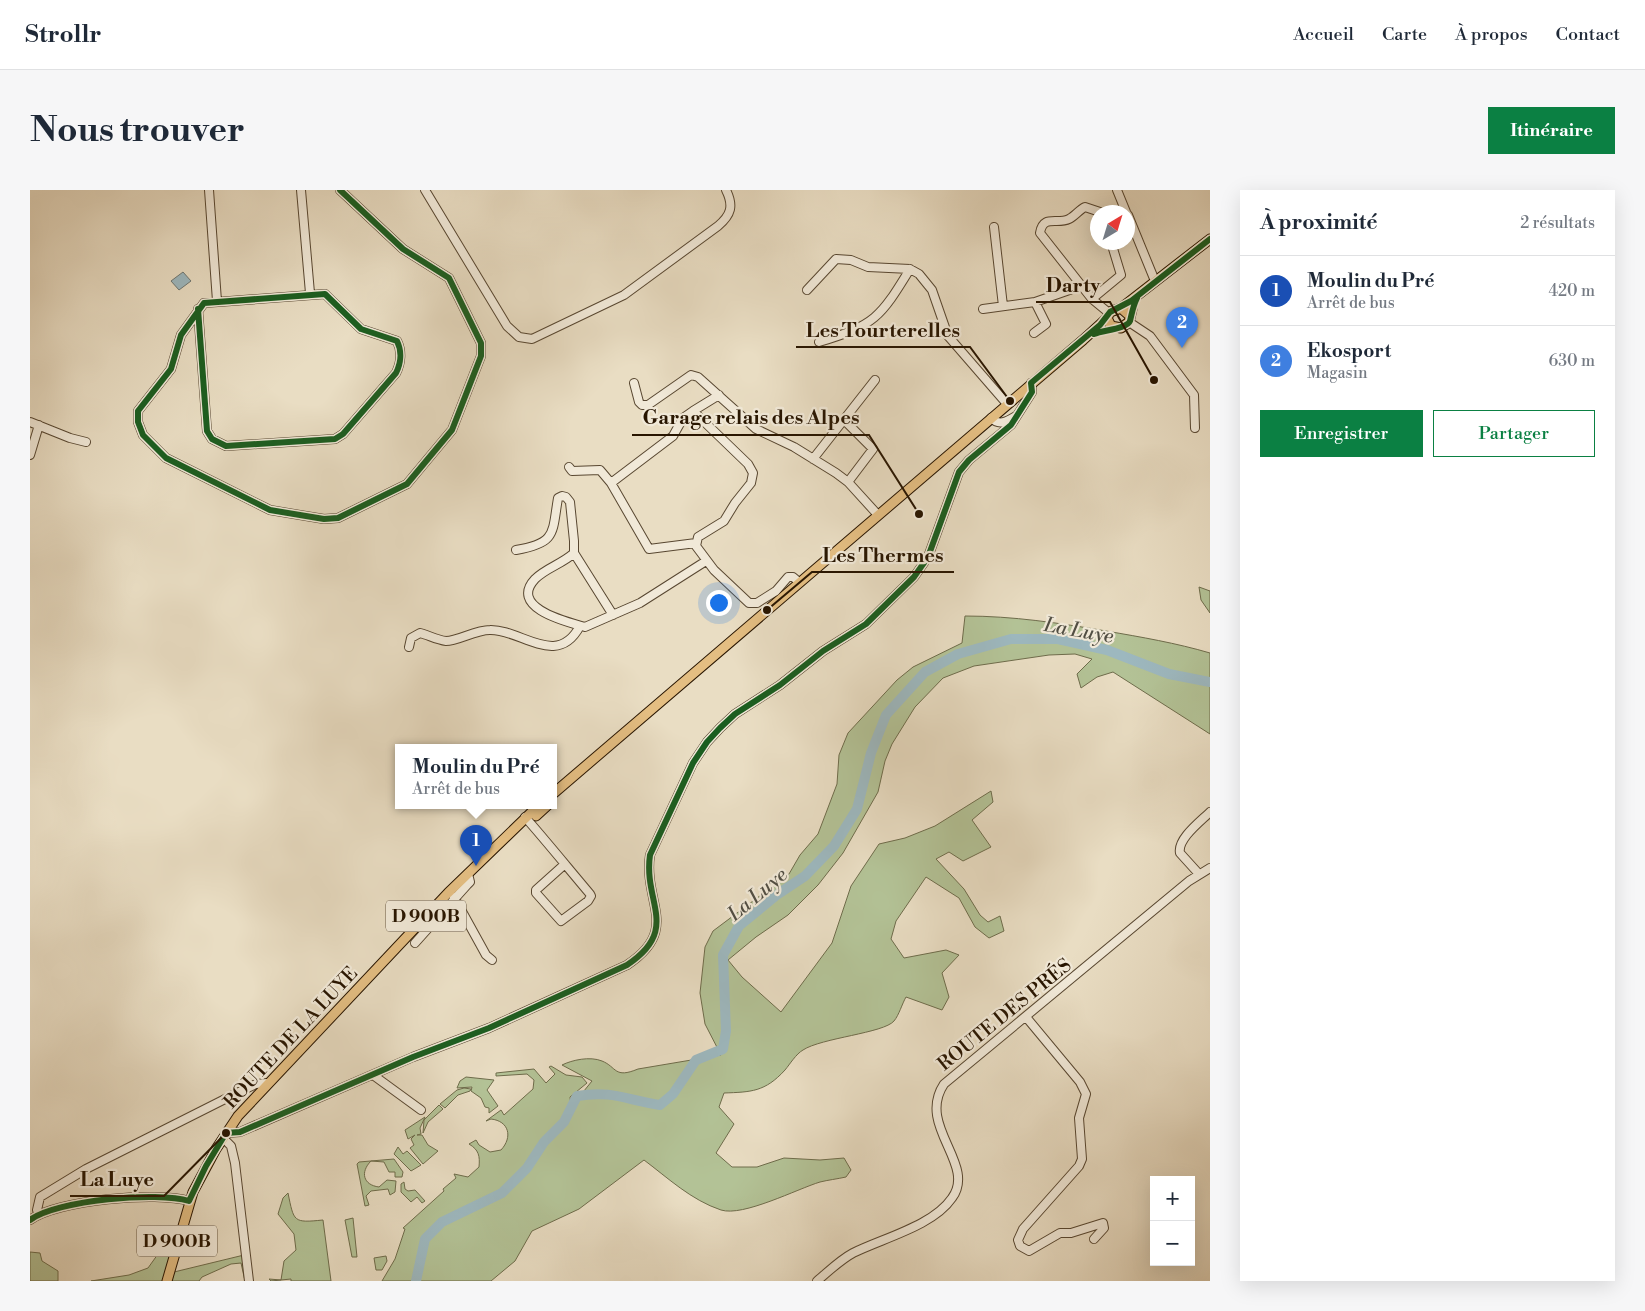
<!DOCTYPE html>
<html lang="fr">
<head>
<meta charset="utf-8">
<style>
	:root { --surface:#fff; --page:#f6f6f7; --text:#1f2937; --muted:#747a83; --line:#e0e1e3; --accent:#0b8043 }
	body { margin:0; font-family:"Libre Bodoni",serif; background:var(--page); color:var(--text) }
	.controls { position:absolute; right:15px; bottom:15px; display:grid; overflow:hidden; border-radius:0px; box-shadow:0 5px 20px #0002 }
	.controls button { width:45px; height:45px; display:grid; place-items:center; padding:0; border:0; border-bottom:1px solid var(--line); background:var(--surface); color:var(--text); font:25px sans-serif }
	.compass { position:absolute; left:1060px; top:15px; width:45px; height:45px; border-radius:50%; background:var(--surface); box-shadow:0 5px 20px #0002; rotate:38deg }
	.you { position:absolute; left:688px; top:412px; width:18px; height:18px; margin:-12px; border:4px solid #fff; border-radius:50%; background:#1a73e8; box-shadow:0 0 0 8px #1a73e833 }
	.badge { display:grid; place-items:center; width:32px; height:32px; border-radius:50%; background:var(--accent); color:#fff; font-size:16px; font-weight:700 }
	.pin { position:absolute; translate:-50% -41px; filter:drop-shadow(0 1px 2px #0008) }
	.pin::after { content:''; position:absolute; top:26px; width:18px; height:15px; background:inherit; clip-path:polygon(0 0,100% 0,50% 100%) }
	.popup { position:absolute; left:365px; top:554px; width:162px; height:65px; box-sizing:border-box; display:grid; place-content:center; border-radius:0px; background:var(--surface); filter:drop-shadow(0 1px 4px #0005); font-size:16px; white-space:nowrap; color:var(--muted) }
	.popup b { font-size:19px; color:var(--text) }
	.popup::after { content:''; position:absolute; left:50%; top:100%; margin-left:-10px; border:10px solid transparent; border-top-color:var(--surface) }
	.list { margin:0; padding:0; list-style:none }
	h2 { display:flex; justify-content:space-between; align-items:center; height:65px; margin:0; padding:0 20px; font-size:21px }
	h2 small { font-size:16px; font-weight:400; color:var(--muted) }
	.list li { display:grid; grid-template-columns:32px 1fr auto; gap:15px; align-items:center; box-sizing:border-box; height:70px; padding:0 20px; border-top:1px solid var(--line) }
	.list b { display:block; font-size:19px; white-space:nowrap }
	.list p { margin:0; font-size:16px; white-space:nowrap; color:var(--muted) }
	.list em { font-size:16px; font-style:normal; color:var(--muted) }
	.actions { display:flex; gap:10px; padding:15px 20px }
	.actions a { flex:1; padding:11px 0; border:1px solid var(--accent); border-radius:0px; text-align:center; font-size:18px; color:var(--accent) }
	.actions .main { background:var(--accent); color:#fff }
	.map { position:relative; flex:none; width:1180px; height:1091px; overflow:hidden; border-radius:0px }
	header { display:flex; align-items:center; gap:30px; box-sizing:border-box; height:70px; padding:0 25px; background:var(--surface); border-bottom:1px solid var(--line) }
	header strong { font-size:24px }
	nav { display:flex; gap:28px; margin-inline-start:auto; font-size:18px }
	.intro { display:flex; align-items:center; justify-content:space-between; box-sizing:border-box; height:120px; padding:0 30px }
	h1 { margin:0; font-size:35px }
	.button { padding:12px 22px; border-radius:0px; background:var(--accent); color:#fff; font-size:18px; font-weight:700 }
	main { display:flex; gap:30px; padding:0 30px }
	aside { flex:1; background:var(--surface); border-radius:0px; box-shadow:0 5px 20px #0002 }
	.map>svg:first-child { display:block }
	.green { fill:#b3c296; stroke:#6e6c4b }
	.water { fill:#9db8bf; stroke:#6e7773 }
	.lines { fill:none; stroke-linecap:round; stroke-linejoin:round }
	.river { stroke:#9db8bf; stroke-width:10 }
	.minor-casing { stroke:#584731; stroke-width:10 }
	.major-casing { stroke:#281500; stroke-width:11 }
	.minor { stroke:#f1e9d8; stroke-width:8 }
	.major { stroke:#e4be82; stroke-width:9 }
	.cycleway-casing { stroke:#f1e9d8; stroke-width:9 }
	.cycleway { stroke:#1b5e20; stroke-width:6 }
	.labels { text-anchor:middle; stroke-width:4.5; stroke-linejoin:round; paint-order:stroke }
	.shield { fill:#f1e9d8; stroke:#645541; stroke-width:1 }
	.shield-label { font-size:18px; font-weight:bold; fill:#281500 }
	.street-label { font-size:19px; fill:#281500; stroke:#f1e9d8 }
	.water-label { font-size:20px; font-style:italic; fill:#514e43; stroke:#f1e9d8 }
	.leader { fill:none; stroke:#281500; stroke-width:2 }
	.callout-dot { fill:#281500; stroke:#f1e9d8; stroke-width:2 }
	.callout-label { font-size:20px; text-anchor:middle; font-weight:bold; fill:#281500; stroke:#f1e9d8; stroke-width:4.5; stroke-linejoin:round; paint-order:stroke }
</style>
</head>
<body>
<header>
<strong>Strollr</strong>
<nav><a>Accueil</a><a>Carte</a><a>À propos</a><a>Contact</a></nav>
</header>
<div class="intro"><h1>Nous trouver</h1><a class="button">Itinéraire</a></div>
<main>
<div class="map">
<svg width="1180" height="1091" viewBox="0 0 1180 1091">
	<rect width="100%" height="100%" fill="#e9ddc3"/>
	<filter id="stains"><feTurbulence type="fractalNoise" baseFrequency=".004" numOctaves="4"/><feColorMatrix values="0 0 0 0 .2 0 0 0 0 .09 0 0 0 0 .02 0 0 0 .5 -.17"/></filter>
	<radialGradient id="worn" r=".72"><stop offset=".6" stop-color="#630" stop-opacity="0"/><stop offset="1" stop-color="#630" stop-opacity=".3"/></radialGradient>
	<path class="green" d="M1169,397L1180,401V423L1171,410Z
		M935,426C983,426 1029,433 1076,441C1111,447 1146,453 1180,463V544L1083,482L1067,487L1051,498L1047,484L1062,469L1045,464L1019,465L944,476L913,488L885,517L862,554L855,571L848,602L813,663L788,695L758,725L726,747L698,770L712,787L751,822L802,753L821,696L849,654L875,648L905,636L961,601L963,612L942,630L961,657L933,671L919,662L906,669L934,699L950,725L958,732L970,726L974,741L959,748L945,737L929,708L896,687L866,731L861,749L874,768L916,760L929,765L912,783L919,807L912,820L876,807C872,814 869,825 864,831C854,843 791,848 773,860C766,864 760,874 755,880C735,902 721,902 694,903L689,917L704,934L686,963L702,977H727L754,968L790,970L814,968L821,980L816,987C807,989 798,990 790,992C767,999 713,1027 691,1020C661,1010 638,988 614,970L549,1019L502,1041L485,1071L461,1091H352L365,1069L375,1039L373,1038L414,1001L413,999L426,988L424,984L438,987L449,977C450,966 449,960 439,954L446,950L449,955L460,962L471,960C483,947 479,931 461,929L456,931L471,920L474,925L503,899L504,890L497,884L466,886V883L504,879L516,893L525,884L519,877L521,876L536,885L552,887L557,893L540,907L541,917L562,891L532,875C542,870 560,866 572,871C587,877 584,889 608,879L691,865L675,834L670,803L675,757L683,741L759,684L770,665L788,644L807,594L809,565L818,543L867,490L883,477L932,453Z
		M436,887L464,890L457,900L468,916L459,923V918L455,917L451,908L441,901L442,897L427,898L430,891Z
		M434,898L441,899L440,901L428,905L415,918L410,914L427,900Z
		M409,915L413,919L398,932L393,943L394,930Z
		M395,927L390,938L391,944L387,945H392L398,955L408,961L393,974L380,958L384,955L381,949L385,945L378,949L375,940Z
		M368,957L373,964L377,961L391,975L381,981L364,964Z
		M364,969L373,982L372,987H365V982H359L354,972L341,971C330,982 333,995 349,997L357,990L366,991L365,1002L360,1005L358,999L341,1001L336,1006L339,1015L335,1016L327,974L329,972Z
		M374,992L375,999L378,1001L385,1000L395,1011L392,1013L387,1007L381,1012L371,1002V994Z
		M258,1003C264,1032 263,1033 293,1030L301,1091H261V1089L241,1091L239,1089L251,1090L254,1071L266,1060L264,1044L248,1024L253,1008Z
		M323,1028L327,1067H322L315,1030Z
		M138,1050L145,1051L133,1091H61L99,1085L118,1078Z
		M0,1062L10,1063L12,1071L28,1081V1091H0Z
		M214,1065L217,1091H215L211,1073L201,1074L172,1087L169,1091H142L144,1082Z
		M356,1066L357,1071L352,1080H346L344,1068Z"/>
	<path class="water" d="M153,82L161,91L149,100L141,91Z"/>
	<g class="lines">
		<path class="river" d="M386,1091L395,1049L412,1032L472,1003L497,978L514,952L534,932L547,906C582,900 597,910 630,915L643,904L666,870L693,859L696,841L693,765L709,736L748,704L775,686L804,656L827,619L841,563L856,525L895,482L928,464L981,449H1028L1077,460L1139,484L1180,492"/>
		<g class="minor-casing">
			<path id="minor" d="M179,0L187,111
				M271,0L280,103
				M395,0L477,136L489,147L502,149L594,105L688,36C701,25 704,16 696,0
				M1087,0L1096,22
				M1070,22L1055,17C1049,20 1045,26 1039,29C1027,35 1013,24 1010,43L1062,109L1079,123
				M1098,25L1125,91
				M964,37L973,116
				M777,100L806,69L821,70L838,77L880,79L889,84L902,100L918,146L977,214
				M1062,109L1091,85L1081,52
				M168,119L177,241L182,249L196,256L305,249L313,244L366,183C371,173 372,161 367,151L331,139L295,104L174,113L151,145L141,179L108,221V232L113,245L136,268L240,320L294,329L308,328L377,294L422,240L451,166V153L419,88L373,59L310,0
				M953,119L1005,112L1051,96
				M1099,132L1120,146L1164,205L1165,238
				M1004,143L1016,134L1005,112
				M789,152C845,135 850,128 880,79
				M604,193L609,212L612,215H618L661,185L668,187L726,239L764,257L806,283L818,292L848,325
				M663,221L689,205
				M961,228C969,236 976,232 986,226
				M814,230L843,259L818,292
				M0,232L40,248L56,252
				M0,265L9,235
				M783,269L845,190
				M539,277L542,281L570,280L581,293
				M666,353L619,359L581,293L643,246L653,228L663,221L718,274L723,283L721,293L705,313L694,331L668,347L666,356L684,380L719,413H727L746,401L758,387H763L769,392
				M486,360C527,353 522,343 528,308L532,306L536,307L540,312L544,351V363C532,374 516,378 505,389C478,418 538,432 555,437L610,413L676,371
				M544,363L583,425
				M379,457L381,448L390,443C398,445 407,450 416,451C428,451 445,440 460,440C491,439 527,479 550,436
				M495,627C517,652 538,678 560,704L561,706L558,711L531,731L506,703V700L535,674
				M1169,684L1150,663C1147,649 1171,631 1180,622
				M424,707L456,765L462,770
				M385,753L437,695L440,692L438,684
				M996,827L1050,892L1056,904L1049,928L1052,969L1049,976L993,1039L988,1050L990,1056L999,1061L1030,1043H1041L1073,1033L1074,1038L1064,1049
				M343,885L391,920
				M196,943L210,942L383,867L459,838L597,775C651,739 613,713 620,665L663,573L677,552L690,538L705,524L750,495L793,461L836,434L884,387L898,367L929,282L939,270L981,235L1002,202L1001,193
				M193,948L201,956L205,973L219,1091
				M10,1024L7,1020L10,1007L56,979L209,902L226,894L237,893
				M0,1030C27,1010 128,1001 159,1011
				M787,1091C799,1081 810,1070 823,1063C853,1048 903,1036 922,1008C947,974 886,936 914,894L1159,691L1180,678"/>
		</g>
		<g class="major-casing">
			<path id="major" d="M1091,118L1180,49
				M1077,128L1081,136L1091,138L1099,132L1102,119
				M524,603L1053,150L1077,128L1080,122L1091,118L1099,125
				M506,626L518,615
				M137,1091L163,1002L186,959L208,926L418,703L509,615"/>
		</g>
		<use href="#minor" class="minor"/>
		<use href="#major" class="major"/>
		<g class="cycleway-casing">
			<path id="cycleway" d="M168,119L177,241L182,249L196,256L305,249L313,244L366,183C371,173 372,161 367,151L331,139L295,104L174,113L151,145L141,179L108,221V232L113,245L136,268L240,320L294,329L308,328L377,294L422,240L451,166V153L419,88L373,59L310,0
				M1064,144C1073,140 1097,139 1100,131C1102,123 1103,116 1107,108
				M0,1030C27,1010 128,1001 159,1011L176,976L196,943L210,942L383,867L459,838L597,775C651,739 613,713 620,665L663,573L677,552L690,538L705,524L750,495L793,461L836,434L884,387L898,367L929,282L939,270L981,235L1002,202L1001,193L1070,135L1080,122L1101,111L1180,49"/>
		</g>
		<use href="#cycleway" class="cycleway"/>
	</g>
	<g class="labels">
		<g class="shield">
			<rect x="356" y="710.5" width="80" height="31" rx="4"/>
			<rect x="107" y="1035.5" width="80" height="31" rx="4"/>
		</g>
		<g class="shield-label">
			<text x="396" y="732">D 900B</text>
			<text x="147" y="1057">D 900B</text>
		</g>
		<g class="street-label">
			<text transform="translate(974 824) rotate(-39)" y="7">ROUTE DES PRÉS</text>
			<text transform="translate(260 847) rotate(-47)" y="7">ROUTE DE LA LUYE</text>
		</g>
		<g class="water-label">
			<text transform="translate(1049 440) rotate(10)" y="7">La Luye</text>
			<text transform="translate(727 704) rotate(-40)" y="7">La Luye</text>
		</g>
	</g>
	<path class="leader" d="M1124 190L1080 112H1006M980 211L940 157H766M889 324L839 245H602M737 420L782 382H924M196 943L134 1006H40"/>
	<g class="callout-dot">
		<circle cx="1124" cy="190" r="5"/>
		<circle cx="980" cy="211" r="5"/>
		<circle cx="889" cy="324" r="5"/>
		<circle cx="737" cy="420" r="5"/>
		<circle cx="196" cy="943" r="5"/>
	</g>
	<g class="callout-label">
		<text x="1043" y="102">Darty</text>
		<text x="853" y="147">Les Tourterelles</text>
		<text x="721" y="234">Garage relais des Alpes</text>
		<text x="853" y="372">Les Thermes</text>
		<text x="87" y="996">La Luye</text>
	</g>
	<rect width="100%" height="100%" filter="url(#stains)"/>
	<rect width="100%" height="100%" fill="url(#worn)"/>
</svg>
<div class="controls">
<button>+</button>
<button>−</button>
</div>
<svg class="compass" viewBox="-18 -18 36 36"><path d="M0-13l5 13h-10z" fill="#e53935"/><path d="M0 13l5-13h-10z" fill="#747a83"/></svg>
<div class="you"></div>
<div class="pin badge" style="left:446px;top:676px;background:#1a4fb4">1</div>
<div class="popup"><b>Moulin du Pré</b>Arrêt de bus</div>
<div class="pin badge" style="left:1152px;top:158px;background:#3f7fe0">2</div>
</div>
<aside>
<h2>À proximité<small>2 résultats</small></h2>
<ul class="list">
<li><span class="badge" style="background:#1a4fb4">1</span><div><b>Moulin du Pré</b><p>Arrêt de bus</p></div><em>420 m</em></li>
<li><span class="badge" style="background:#3f7fe0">2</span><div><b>Ekosport</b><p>Magasin</p></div><em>630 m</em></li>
</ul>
<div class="actions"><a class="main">Enregistrer</a><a>Partager</a></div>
</aside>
</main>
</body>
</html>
